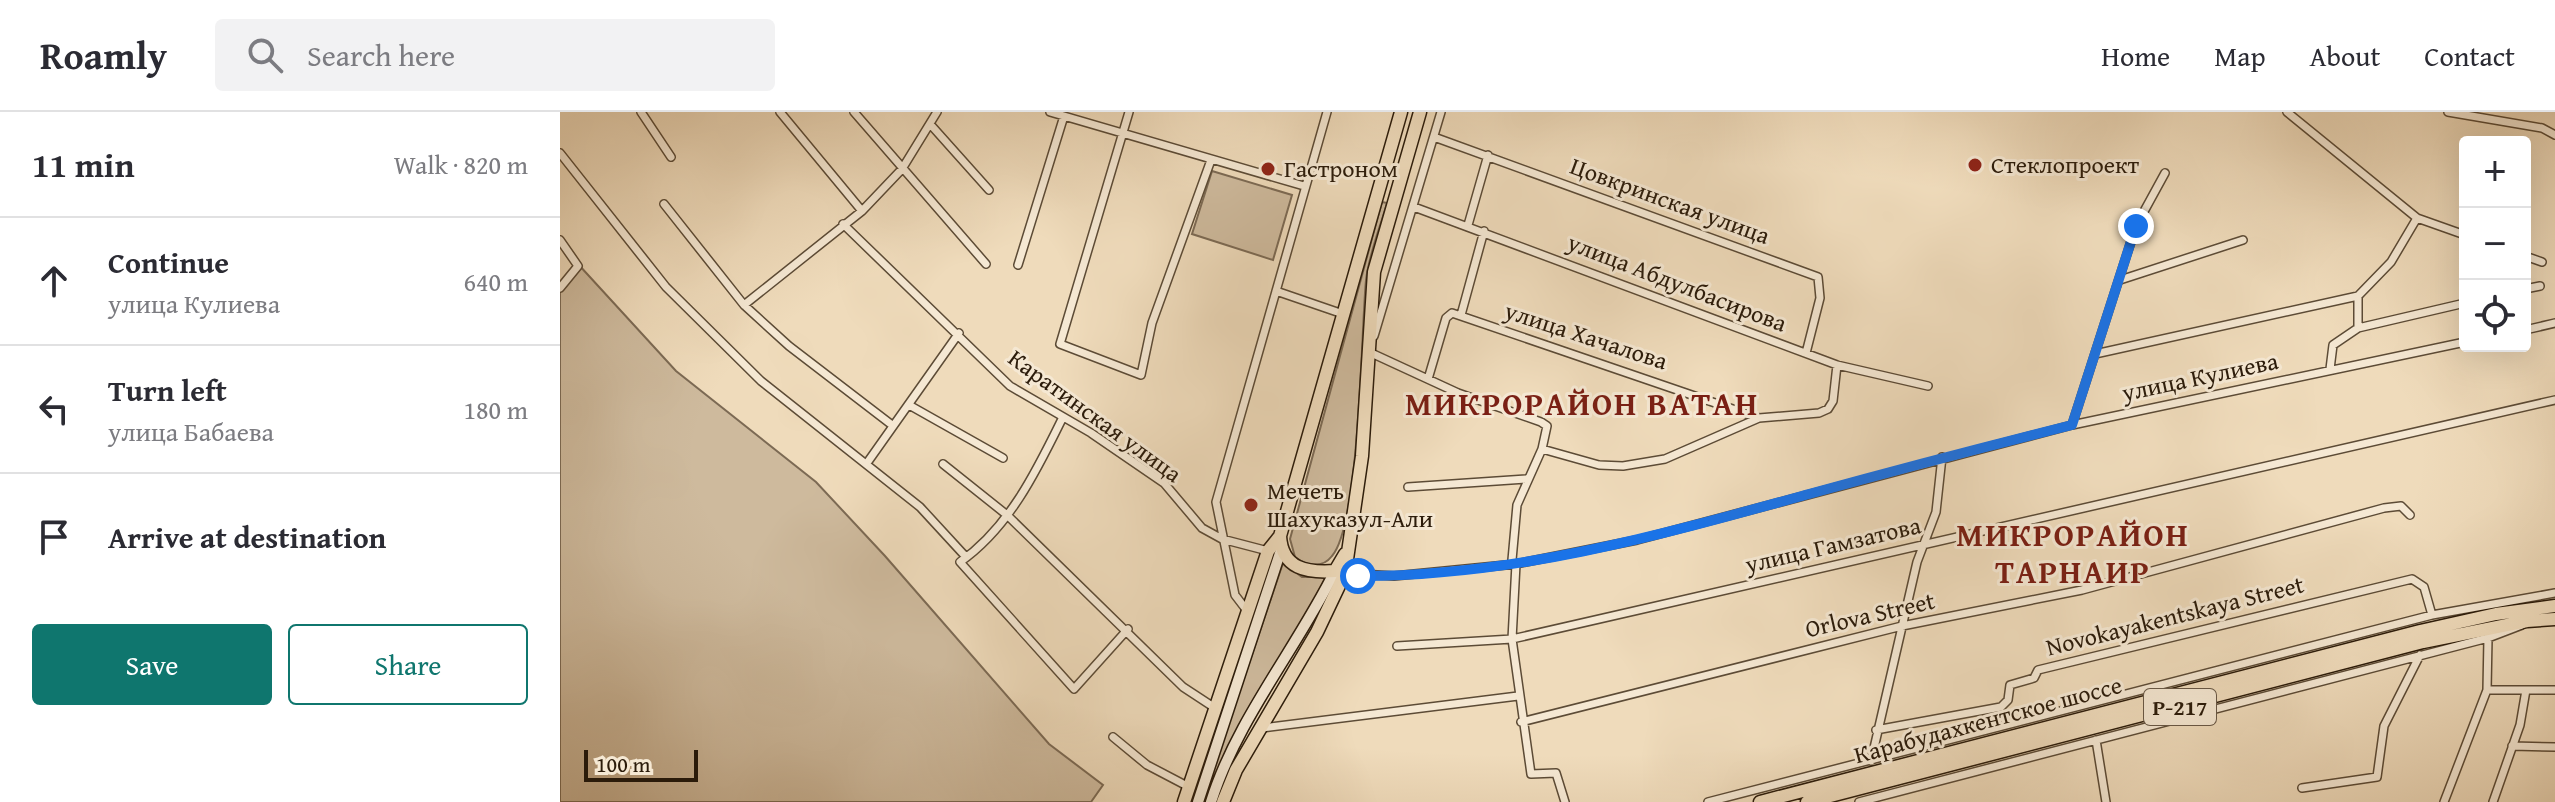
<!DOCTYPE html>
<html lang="en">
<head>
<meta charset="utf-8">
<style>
	:root { --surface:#fff; --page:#f2f2f3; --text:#2b2b33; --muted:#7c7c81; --line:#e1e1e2; --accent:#0f766e }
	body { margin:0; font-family:"Gentium Book Plus",serif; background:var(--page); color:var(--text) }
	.controls { position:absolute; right:24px; top:24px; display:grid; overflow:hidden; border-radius:8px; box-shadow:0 8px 32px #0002 }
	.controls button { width:72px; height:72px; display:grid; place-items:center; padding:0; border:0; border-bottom:2px solid var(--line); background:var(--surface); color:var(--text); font:40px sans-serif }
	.scale { position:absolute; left:24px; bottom:20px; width:114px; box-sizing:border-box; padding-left:8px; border:4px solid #2b1b0a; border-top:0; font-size:22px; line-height:28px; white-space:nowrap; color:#2b1b0a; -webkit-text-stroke:6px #f5e8d3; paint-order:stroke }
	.stop { position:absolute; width:24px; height:24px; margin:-18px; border:6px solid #1a73e8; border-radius:50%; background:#fff }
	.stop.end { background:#1a73e8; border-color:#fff; box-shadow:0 2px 8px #0008 }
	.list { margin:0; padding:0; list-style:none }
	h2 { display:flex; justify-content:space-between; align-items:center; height:104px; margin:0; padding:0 32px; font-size:34px }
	h2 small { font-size:26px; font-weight:400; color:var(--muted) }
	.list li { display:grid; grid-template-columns:52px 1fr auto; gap:24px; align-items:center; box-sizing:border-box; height:128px; padding:0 32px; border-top:2px solid var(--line) }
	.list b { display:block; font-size:30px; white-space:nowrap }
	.list p { margin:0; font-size:26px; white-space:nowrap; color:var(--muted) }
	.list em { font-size:26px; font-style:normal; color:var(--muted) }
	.actions { display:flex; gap:16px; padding:24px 32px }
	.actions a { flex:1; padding:18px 0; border:2px solid var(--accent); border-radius:8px; text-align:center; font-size:28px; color:var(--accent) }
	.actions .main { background:var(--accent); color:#fff }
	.icon { flex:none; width:44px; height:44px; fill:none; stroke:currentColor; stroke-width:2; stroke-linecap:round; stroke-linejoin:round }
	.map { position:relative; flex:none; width:1995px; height:690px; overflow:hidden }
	header { display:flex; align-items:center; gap:48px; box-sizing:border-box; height:112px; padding:0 40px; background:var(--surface); border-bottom:2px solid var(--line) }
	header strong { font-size:38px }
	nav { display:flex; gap:44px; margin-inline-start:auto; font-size:28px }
	.search { width:560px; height:72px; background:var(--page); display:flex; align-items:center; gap:20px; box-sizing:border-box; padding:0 28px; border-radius:8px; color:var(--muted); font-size:30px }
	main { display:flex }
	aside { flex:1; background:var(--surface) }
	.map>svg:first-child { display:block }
	.green { fill:#ceba9d; stroke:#7c6a54; stroke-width:2 }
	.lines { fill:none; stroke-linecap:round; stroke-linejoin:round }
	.street-casing { stroke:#5c4b36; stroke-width:10 }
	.secondary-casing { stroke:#2b1b0a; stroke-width:13 }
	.highway-casing { stroke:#2b1b0a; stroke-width:15 }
	.street { stroke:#f5e8d3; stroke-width:7 }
	.secondary { stroke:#f5e8d3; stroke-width:10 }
	.highway { stroke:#efdbbb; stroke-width:12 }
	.route { stroke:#1a73e8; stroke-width:10 }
	.poi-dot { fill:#8f2418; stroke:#f5e8d3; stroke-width:3 }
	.labels { text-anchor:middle; stroke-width:6; stroke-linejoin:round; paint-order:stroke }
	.shield { fill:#f5e8d3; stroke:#685846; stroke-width:2 }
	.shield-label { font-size:22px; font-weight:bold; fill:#2b1b0a }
	.poi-label { font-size:24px; fill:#2b1b0a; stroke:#f5e8d3; text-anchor:start }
	.street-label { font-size:24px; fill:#2b1b0a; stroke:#f5e8d3 }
	.district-label { font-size:32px; font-weight:bold; letter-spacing:2px; fill:#7a1f14; stroke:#f5e8d3 }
</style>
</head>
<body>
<header>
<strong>Roamly</strong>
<div class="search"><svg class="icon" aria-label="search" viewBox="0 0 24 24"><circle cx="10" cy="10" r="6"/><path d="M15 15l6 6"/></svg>Search here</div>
<nav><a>Home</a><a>Map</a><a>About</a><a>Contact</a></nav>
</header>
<main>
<aside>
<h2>11 min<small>Walk · 820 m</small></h2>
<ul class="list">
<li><svg class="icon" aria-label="ahead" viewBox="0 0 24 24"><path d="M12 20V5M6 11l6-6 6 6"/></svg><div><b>Continue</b><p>улица Кулиева</p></div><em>640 m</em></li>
<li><svg class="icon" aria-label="left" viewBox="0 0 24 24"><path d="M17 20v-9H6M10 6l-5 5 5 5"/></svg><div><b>Turn left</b><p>улица Бабаева</p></div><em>180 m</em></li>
<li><svg class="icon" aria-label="arrive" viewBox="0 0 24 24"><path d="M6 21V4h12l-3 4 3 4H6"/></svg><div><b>Arrive at destination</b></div></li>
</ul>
<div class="actions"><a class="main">Save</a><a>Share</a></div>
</aside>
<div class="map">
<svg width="1995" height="690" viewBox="0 0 1995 690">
	<rect width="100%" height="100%" fill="#efdbbb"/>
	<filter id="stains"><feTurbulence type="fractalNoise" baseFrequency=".0025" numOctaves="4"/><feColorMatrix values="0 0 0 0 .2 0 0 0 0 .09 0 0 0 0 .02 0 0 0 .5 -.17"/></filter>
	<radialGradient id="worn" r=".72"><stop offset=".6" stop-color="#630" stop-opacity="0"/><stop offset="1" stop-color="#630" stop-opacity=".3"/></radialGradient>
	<path class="green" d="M652,59L732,83L713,148L632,122Z
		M822,90L827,91C820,116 809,142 806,168C801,219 800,412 772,444C762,457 746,454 735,445L730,427Z
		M18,152L116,259L256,370L325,444L489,632L543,673L531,690H0V176Z
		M723,451L742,465H766C729,541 672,610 646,690H642Z"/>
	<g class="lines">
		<g class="street-casing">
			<path id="street" d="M81,0L111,45
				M220,0L302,99
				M294,0L426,152
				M490,0L744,74
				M569,0L500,232L581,263L592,211L651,48
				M1727,0L1857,106L1905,123
				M1888,0L1982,16L1995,23
				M370,12L429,78
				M874,25L1258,165L1260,186L1246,241
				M0,41L106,175L201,269L360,395L406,445
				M104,92L184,193L229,234L332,313
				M854,95L1277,253L1368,274
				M283,112L450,274L531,321L604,371L642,416L662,427L708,439
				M908,113L928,43
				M0,128L18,154L0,176
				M1965,144L1982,150
				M458,153L504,4
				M1560,168L1683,128
				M1965,177L1980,174
				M716,179L783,202
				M1798,184V216
				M184,193L302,99L342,57L377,0
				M901,203L924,119
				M1965,218L1995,211
				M814,224L881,0
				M809,240L898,281L981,310L987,314L982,337L1039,353L1063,354L1105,347L1199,306L1259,301L1268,297L1273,289L1277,253
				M1535,242L1798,184L1831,150L1857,106
				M1770,257L1773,233L1798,216L1905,191
				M868,267L886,206L892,201L1199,306
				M349,293L443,346
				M502,307C477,358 449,416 400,450L514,577L568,517
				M1512,313L1576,114L1605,61
				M982,337L957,393L952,448L956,452L952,527L971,662L996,661L1005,690
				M307,351L399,221
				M383,352L447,403L623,575L655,596
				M848,375L966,367
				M784,461L834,464L956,452L1077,428L1512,313L1905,230
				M688,500L675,483L656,390L767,0
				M837,534L952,527L1995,288
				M1927,578H1995
				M961,610L1342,514L1522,478L1824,396L1841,394L1850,403
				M702,616L958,584
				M1316,618L1441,595L1448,588L1450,573L1474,566L1478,558L1852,467L1864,475L1872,503
				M553,625L587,653L629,675
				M1536,628L1546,690
				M1952,634L1995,635
				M1311,649L1357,450L1376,400L1382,345
				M1742,676L1817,665L1824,614L1860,543
				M1148,690L1872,503L1995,481
				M1299,690L1928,526L1962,513
				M1884,690L1927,578L1928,526
				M1933,690L1960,613L1966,578"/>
		</g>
		<g class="secondary-casing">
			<path id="secondary" d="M638,690L721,438
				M651,690C677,607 737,536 775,459"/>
		</g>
		<g class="highway-casing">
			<path id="highway" d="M720,424C722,457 747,461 775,459L785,442
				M624,690L708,439L720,424L841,0
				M663,690L676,658L757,520L785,461L802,344L814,160L860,0
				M1200,690L1860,519L1936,502L1995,494
				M1247,690L1863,530L1967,509L1995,507"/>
		</g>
		<use href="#street" class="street"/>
		<use href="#secondary" class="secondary"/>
		<use href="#highway" class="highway"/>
	</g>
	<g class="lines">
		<path class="route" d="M798,464C952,465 1101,423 1249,382C1336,358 1424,335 1512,313L1576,114"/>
	</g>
	<g class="poi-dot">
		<circle cx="1415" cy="53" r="8"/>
		<circle cx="708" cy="57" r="8"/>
		<circle cx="691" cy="393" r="8"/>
	</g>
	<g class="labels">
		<rect class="shield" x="1584" y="577" width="72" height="36" rx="6"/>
		<g class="shield-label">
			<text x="1620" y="603">Р-217</text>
		</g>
		<g class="poi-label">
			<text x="1431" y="61">Стеклопроект</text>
			<text x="724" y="65">Гастроном</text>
			<text x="707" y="387">Мечеть<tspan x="707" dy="28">Шахуказул-Али</tspan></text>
		</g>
		<g class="street-label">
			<text transform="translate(1110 89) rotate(20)" y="8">Цовкринская улица</text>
			<text transform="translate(1117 171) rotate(21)" y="8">улица Абдулбасирова</text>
			<text transform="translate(1026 224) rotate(18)" y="8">улица Хачалова</text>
			<text transform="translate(1640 265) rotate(-12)" y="8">улица Кулиева</text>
			<text transform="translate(535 304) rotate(36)" y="8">Каратинская улица</text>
			<text transform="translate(1273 433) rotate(-13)" y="8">улица Гамзатова</text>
			<text transform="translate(1310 503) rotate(-13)" y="8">Orlova Street</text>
			<text transform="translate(1615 504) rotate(-14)" y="8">Novokayakentskaya Street</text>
			<text transform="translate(1428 608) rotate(-15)" y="8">Карабудахкентское шоссе</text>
		</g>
		<g class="district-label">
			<text x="1022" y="303">МИКРОРАЙОН ВАТАН</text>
			<text x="1513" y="434">МИКРОРАЙОН<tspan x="1513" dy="37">ТАРНАИР</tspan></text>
		</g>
	</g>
	<rect width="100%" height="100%" filter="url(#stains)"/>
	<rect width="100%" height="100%" fill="url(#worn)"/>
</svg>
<div class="controls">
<button>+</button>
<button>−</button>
<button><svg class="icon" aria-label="locate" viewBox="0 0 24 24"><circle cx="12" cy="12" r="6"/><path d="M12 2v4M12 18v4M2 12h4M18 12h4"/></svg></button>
</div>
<div class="scale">100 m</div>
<div class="stop" style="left:798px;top:464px"></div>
<div class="stop end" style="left:1576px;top:114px"></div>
</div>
</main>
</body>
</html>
